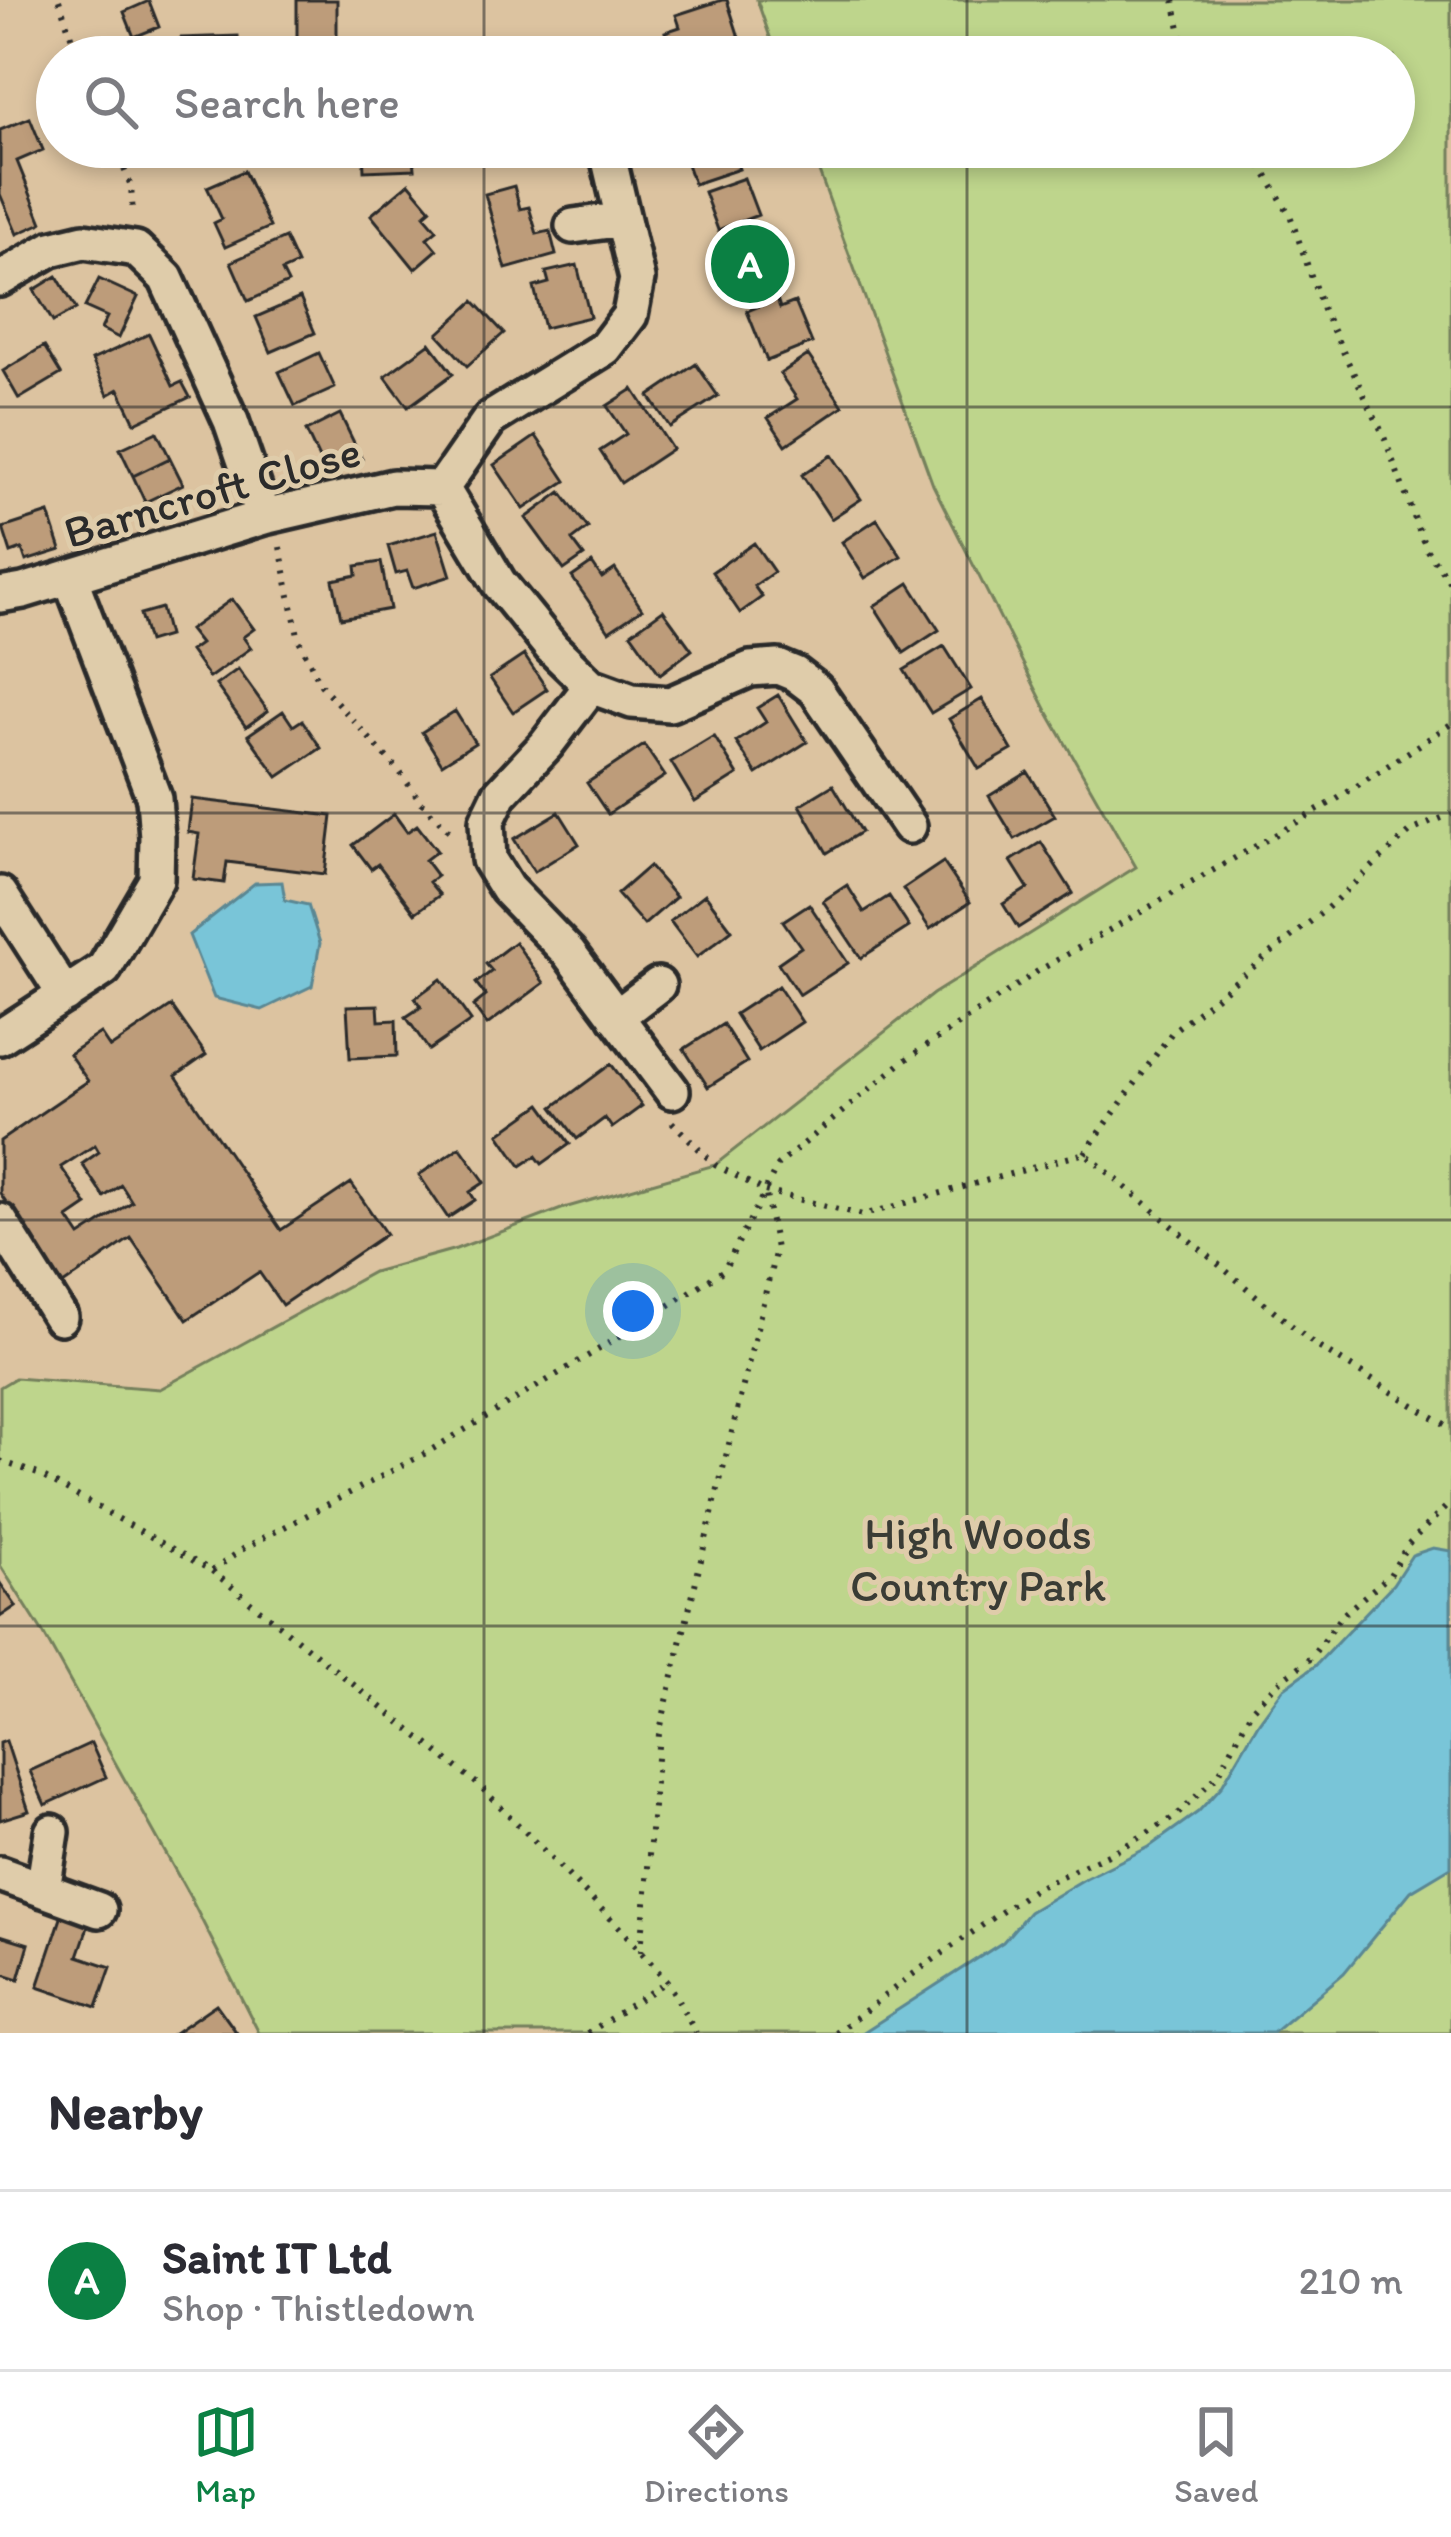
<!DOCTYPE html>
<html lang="en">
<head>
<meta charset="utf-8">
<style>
	:root { --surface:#fff; --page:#f7f7f7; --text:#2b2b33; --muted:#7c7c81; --line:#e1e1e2; --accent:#0b8043 }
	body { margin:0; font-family:Itim,sans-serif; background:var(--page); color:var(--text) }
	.you { position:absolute; left:633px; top:1311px; width:42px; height:42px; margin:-30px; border:9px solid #fff; border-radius:50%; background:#1a73e8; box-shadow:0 0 0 18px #1a73e833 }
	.badge { display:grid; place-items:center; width:78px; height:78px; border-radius:50%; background:var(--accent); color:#fff; font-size:39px; font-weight:700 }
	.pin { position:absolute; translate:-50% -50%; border:6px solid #fff; box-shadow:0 3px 12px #0006 }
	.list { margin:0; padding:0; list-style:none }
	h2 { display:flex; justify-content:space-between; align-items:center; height:156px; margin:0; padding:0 48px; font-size:51px }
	h2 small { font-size:39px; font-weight:400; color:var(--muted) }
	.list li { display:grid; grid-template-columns:78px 1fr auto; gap:36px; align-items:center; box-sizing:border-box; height:180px; padding:0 48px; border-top:3px solid var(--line) }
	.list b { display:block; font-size:45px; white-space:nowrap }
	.list p { margin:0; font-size:39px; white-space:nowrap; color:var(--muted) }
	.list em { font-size:39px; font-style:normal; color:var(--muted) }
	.icon { flex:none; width:66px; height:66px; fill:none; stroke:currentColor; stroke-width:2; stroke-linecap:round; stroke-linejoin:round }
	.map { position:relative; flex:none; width:1451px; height:2033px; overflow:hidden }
	.search { position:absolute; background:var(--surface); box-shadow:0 6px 18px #0003; left:36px; right:36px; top:36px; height:132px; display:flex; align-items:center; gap:30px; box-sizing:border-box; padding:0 42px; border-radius:66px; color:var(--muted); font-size:45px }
	.sheet { height:336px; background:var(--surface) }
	nav { display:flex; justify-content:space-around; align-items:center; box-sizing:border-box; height:168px; border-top:3px solid var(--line); background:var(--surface); font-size:33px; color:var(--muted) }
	nav a { display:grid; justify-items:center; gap:6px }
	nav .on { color:var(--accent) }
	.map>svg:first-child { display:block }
	.green { fill:#bed58c; stroke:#74805c; stroke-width:3 }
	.water { fill:#79c5d8; stroke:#5a8793; stroke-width:3 }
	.building { fill:#bd9c7a; stroke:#2b2b2b; stroke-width:3; fill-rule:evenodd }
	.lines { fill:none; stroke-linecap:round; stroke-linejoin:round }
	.minor-casing { stroke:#2b2b2b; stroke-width:42 }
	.path { stroke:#2b2b2b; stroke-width:6; stroke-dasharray:3 9; stroke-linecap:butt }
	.minor { stroke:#dfccaa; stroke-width:33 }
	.grid { fill:none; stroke:#2b2b2b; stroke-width:3; stroke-opacity:0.55 }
	.labels { text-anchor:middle; stroke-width:10; stroke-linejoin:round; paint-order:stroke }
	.street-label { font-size:45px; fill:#2b2b2b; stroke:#dfccaa }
	.park-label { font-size:45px; fill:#3a3c35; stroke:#dfccaa }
</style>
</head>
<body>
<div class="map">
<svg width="1451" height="2033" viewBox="0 0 1451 2033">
	<rect width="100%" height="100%" fill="#dcc3a0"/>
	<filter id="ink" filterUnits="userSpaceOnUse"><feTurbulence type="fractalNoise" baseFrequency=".00833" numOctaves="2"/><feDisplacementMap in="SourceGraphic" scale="24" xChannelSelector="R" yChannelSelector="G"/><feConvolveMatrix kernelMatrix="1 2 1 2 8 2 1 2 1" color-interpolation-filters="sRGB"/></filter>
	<g filter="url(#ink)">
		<path class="green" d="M757,0H1451V2033H259L190,1897L43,1633L0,1565V1387L15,1378L160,1389L373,1272L456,1249L564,1208L715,1165L933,994L1136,867L1047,711L933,485L810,147H1394V57H777Z"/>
		<path class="water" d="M282,882L285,900L308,905L320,943L312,986L262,1010L214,998L189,935L255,883Z
			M1433,1548L1451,1551V1867L1411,1891L1344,1973L1273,2033H862L1003,1942L1029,1912L1086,1878L1149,1847L1198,1812L1221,1787L1259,1722L1283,1689L1315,1666L1393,1584L1412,1555Z"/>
		<path class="building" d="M297,0H337V41L297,42Z
			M722,0H727L743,50L712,57L709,48L673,57L665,32L680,27L676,15Z
			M149,1L159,27L134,37L124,12Z
			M636,35L641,47L659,41L665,57H586L585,54Z
			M238,36L239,57H181V38Z
			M261,46H289V57H261Z
			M30,118L43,150L17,161L42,223L17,234L0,194V130Z
			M363,147H413L415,169L364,171Z
			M690,147H731L739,169L694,184L686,161L693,159Z
			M244,171L270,227L225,247L214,223L222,219L207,187Z
			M744,178L758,215L718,230L704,192Z
			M409,183L431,209L424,215L437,230L427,238L437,250L415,269L371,215Z
			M514,186L520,209L529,207L537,234L550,231L556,255L506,269L485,194Z
			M285,238L297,264L282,271L288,283L248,301L231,262Z
			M760,239L774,276L737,291L722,254Z
			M577,265L590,317L544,328L534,287L549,283L546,272Z
			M57,276L76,309L53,322L34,290Z
			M99,279L138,297L119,338L101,329L107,317L85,307Z
			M300,298L315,333L271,352L256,317Z
			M777,299L780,308L795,302L812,343L767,361L747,311Z
			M474,301L504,333L467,366L438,334Z
			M149,334L173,386L182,382L190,397L135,423L119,389L108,395L92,360Z
			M430,343L453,374L408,407L385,376Z
			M44,346L61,374L19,399L3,371Z
			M319,353L335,388L295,406L279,372Z
			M808,355L843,406L786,445L768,418L797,399L780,374Z
			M696,364L718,396L670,427L649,396Z
			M633,389L672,449L621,483L600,451L626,434L607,406Z
			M340,414L362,459L327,476L306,431Z
			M157,432L170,458L133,476L120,449Z
			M536,436L566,481L524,509L494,465Z
			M832,455L861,499L831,519L802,475Z
			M170,458L183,484L145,502L133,476Z
			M561,492L588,528L572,540L584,556L564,570L526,518Z
			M49,513L61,550L26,561L22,549L11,553L3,528Z
			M877,519L901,556L865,578L842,542Z
			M437,531L451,576L413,588L407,571L396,574L388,546Z
			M754,543L774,572L754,586L762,597L740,613L712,572Z
			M381,562L390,609L341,618L333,580L357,575L356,566Z
			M592,563L602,578L615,569L642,609L609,631L572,577Z
			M909,583L939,630L904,653L874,606Z
			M232,599L254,629L243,637L251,648L209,678L190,651L200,644L189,630Z
			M161,608L168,636L148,642L140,614Z
			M663,610L692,650L660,674L631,633Z
			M944,646L971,689L931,713L904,670Z
			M524,655L547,689L513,712L490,678Z
			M238,669L268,711L246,727L216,685Z
			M778,695L807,742L757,774L736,742L766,722L757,708Z
			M982,699L1012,750L979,769L949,719Z
			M283,711L293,726L302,720L321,748L278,777L248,735Z
			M455,711L475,743L442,764L422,732Z
			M714,736L738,775L695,802L671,762Z
			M644,745L665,776L608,814L587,783Z
			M1028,772L1055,816L1015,839L989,796Z
			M833,785L861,832L827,853L800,805Z
			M192,799L332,816L325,874L227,862L224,883L193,879L199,834L188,832Z
			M559,812L579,844L534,872L514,839Z
			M394,814L407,832L417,825L437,851L425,860L437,876L429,882L440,895L415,913L378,864L371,869L353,845Z
			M1041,842L1073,893L1018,928L1003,904L1028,888L1011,861Z
			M943,862L970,902L930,929L903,889Z
			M649,866L676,897L644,925L617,894Z
			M847,885L864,912L889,896L909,927L861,958L823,901Z
			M705,894L732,930L697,957L670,921Z
			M809,904L848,963L799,995L778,963L801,947L783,921Z
			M515,942L544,983L487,1025L473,1006L486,996L476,983L492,971L486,964Z
			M441,979L471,1021L429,1050L406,1017L421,1007L415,998Z
			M778,986L802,1022L759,1051L735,1014Z
			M378,1005L379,1021L396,1020L397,1056L350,1058L347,1006Z
			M172,1006L206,1055L176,1076L281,1230L351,1183L386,1234L282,1305L259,1272L187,1320L131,1238L63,1285L0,1193V1141L88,1081L69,1054L100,1033L110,1048ZM95,1145L99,1152L82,1164L104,1197L121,1185L132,1202L80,1236L68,1218L87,1205L61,1167Z
			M723,1024L747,1062L708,1087L684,1049Z
			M611,1064L642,1106L612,1128L605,1118L577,1139L553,1107Z
			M541,1104L570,1144L542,1164L536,1156L521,1166L499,1134Z
			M460,1147L485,1182L470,1192L475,1200L448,1218L419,1175Z
			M0,1583L16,1606L0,1617Z
			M6,1741L29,1811L0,1820V1743Z
			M91,1743L106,1777L45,1805L30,1771Z
			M62,1915L89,1924L78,1956L111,1967L97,2007L38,1987Z
			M0,1935L29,1944L19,1979L0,1973Z
			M216,2004L237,2033H174Z"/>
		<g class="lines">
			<g class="minor-casing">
				<path id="minor" d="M573,226L623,219
					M0,279L51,249L84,241L136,249L166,278L231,421L264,517
					M442,488L490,419L605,348L630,315L637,279L606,147
					M0,595L23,591L264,517L393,487L442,488L499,583L552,648L591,686L632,701L670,704L750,669L778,667L795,674L816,690L909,826
					M591,686L546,745L500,794L487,821L489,860L507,889L569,953L672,1091
					M0,894L65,995
					M616,1017L658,985
					M0,1037L104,969L156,880L157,837L154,798L70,577
					M0,1221L60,1317
					M0,1874L99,1910
					M43,1890L52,1832"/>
			</g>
			<path class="path" d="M59,0L78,57
				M1174,0L1186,57
				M115,147L131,186L133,215
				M1246,147L1253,152L1290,215L1323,310L1383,434L1426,549L1451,584
				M280,547L299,640L321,685L399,771L421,802L454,836
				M672,1122L715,1165L765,1191L777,1166L901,1063L1038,971L1334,801L1451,724
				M1085,1153L1173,1031L1325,910L1411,831L1451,814
				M765,1191L863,1215L1085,1153L1315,1345L1451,1428
				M0,1461L38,1474L212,1571L246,1547L426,1453L631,1330L724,1270L765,1191
				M212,1571L480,1786L619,1927L667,1981L696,2033
				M641,1952L659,1734L776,1249L766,1195
				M588,2033L667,1981
				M836,2033L909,1977L1034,1889L1123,1847L1175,1817L1219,1774L1252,1709L1276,1684L1310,1659L1341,1616L1390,1575L1408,1544L1451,1502"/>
			<use href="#minor" class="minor"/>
		</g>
	</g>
	<path class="grid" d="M484,0V57M967,0V57M484,147V2033M967,147V2033M0,407H1451M0,813H1451M0,1220H1451M0,1626H1451"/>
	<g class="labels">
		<g class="street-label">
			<text transform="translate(212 491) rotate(-16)" y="16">Barncroft Close</text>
		</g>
		<g class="park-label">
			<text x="978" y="1549">High Woods<tspan x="978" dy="52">Country Park</tspan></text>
		</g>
	</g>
</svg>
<div class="you"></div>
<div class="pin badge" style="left:750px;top:264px">A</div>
<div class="search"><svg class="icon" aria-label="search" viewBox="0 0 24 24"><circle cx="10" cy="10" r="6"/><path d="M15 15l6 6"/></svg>Search here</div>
</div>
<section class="sheet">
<h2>Nearby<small></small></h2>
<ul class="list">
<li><span class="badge">A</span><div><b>Saint IT Ltd</b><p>Shop · Thistledown</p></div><em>210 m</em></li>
</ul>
</section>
<nav>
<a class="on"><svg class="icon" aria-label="map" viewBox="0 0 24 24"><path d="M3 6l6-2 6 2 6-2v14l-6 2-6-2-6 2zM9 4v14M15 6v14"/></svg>Map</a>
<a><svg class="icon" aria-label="directions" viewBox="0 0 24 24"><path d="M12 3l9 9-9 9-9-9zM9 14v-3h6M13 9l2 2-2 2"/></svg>Directions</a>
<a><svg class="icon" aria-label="saved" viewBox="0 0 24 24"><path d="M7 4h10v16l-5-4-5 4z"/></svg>Saved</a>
</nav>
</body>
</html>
